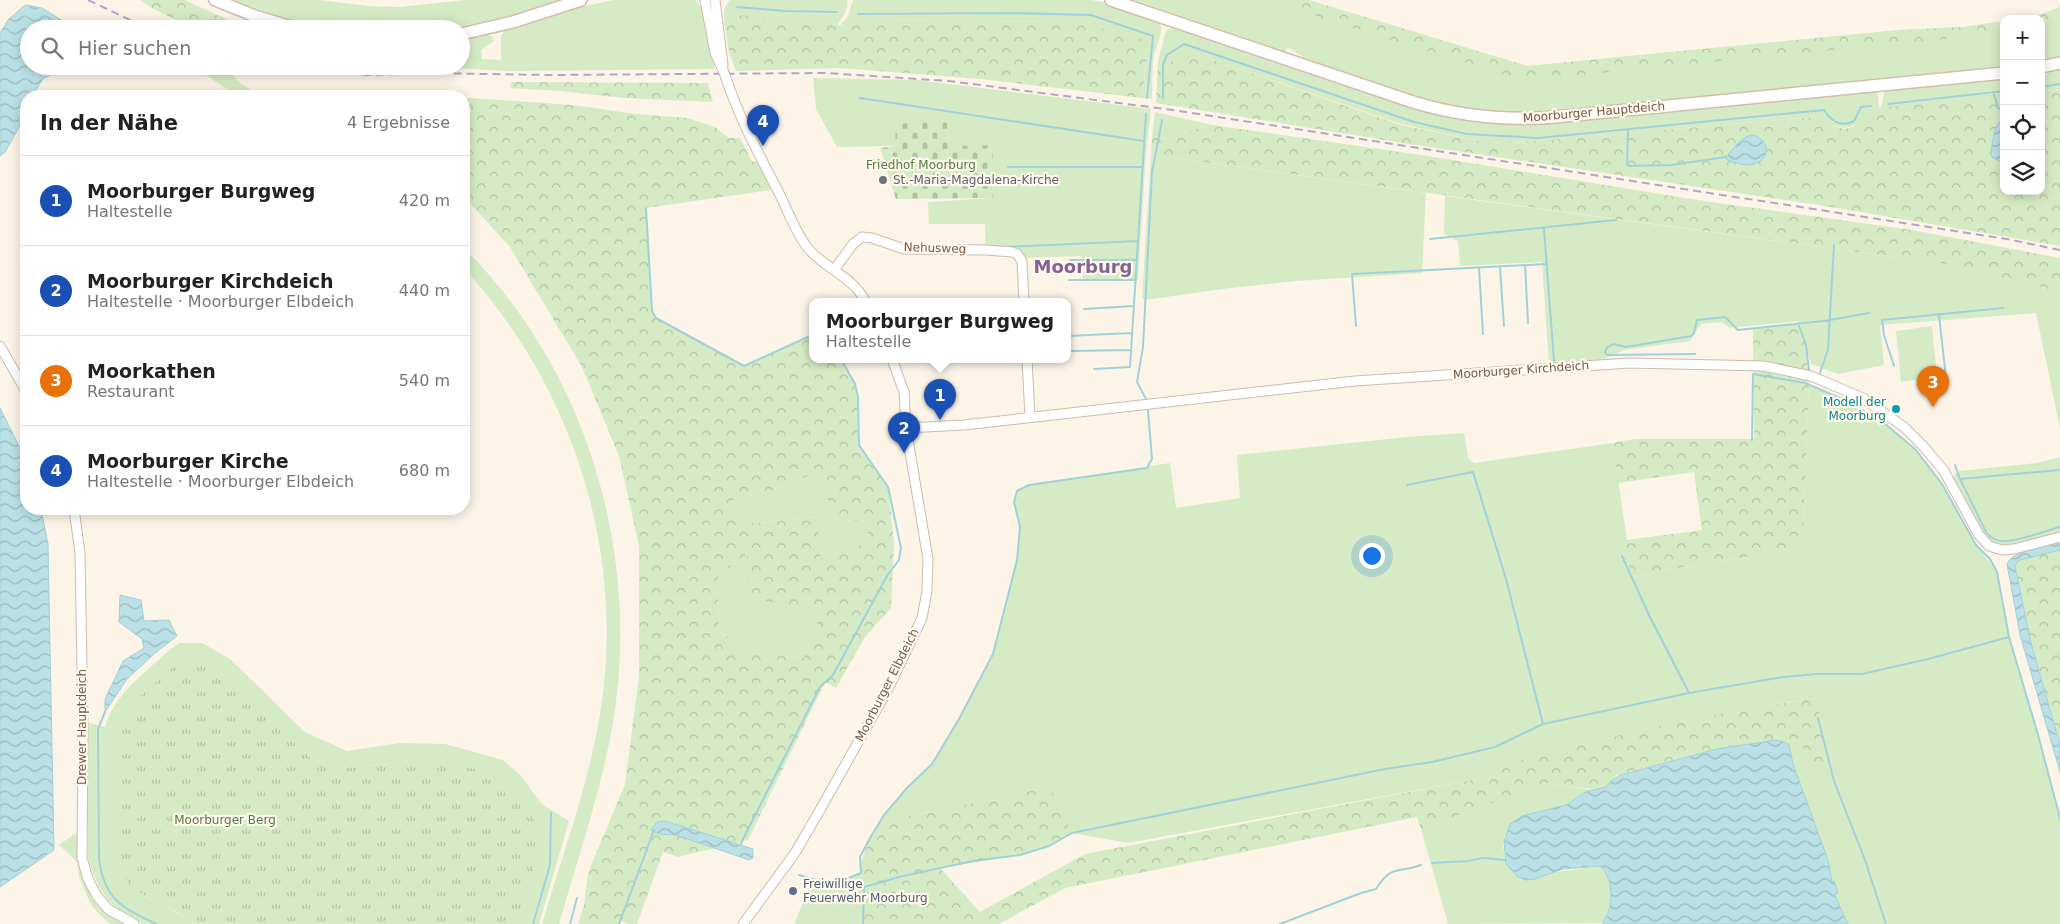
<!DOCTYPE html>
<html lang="de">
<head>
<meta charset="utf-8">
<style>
	:root { --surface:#fff; --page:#f2f2f2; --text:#222; --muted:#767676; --line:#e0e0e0; --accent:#e76c4c }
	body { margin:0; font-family:"DejaVu Sans",sans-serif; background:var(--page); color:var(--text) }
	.controls { position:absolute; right:15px; top:15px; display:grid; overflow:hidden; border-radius:10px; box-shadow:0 2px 12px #0003 }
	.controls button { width:45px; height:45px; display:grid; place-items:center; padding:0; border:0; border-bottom:1px solid var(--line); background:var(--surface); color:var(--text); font:25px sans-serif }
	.you { position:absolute; left:1371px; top:555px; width:18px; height:18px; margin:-12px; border:4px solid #fff; border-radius:50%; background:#1a73e8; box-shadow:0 0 0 8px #1a73e833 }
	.badge { display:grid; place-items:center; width:32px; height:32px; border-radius:50%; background:var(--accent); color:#fff; font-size:16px; font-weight:700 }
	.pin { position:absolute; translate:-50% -41px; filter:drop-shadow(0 1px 2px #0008) }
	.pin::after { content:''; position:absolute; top:26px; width:18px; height:15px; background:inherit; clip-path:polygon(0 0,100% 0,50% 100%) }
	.popup { position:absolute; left:809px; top:298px; width:262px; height:65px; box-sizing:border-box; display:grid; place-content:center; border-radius:10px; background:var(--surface); filter:drop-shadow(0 1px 4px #0005); font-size:16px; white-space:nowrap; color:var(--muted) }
	.popup b { font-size:19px; color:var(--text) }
	.popup::after { content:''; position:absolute; left:50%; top:100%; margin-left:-10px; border:10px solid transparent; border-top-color:var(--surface) }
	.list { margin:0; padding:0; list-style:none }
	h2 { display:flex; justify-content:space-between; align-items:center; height:65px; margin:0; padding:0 20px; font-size:21px }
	h2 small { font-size:16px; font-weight:400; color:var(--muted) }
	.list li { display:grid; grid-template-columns:32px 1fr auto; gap:15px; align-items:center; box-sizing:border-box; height:90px; padding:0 20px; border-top:1px solid var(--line) }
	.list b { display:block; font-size:19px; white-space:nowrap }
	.list p { margin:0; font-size:16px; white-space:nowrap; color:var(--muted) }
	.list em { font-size:16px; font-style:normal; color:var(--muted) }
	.icon { flex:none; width:28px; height:28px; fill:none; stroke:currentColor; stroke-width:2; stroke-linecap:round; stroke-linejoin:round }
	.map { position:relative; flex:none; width:2060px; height:924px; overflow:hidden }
	.search { position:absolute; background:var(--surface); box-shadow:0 2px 12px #0003; left:20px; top:20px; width:450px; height:55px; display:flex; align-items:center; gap:12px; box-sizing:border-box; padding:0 18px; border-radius:28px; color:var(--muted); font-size:19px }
	.panel { position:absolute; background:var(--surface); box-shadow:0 2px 12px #0003; left:20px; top:90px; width:450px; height:425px; border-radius:20px }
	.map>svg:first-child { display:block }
	.grass { fill:#d5ebc5 }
	.forest { fill:url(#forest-crowns); fill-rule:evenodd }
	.cemetery { fill:url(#cemetery-stones) }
	.park { fill:url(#park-tufts) }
	.water { fill:url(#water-waves); stroke:#a1d1d8 }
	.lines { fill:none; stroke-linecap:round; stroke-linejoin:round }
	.stream { stroke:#a1d1d8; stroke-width:2 }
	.minor-casing { stroke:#cfbbad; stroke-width:11 }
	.secondary-casing { stroke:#d4bdad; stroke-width:14 }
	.minor { stroke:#fff; stroke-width:9 }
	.secondary { stroke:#fff; stroke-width:11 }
	.rail { stroke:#b6a4c7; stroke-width:2; stroke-dasharray:8 5; stroke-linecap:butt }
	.minor-bridge-casing { stroke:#cfbbad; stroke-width:11; stroke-linecap:butt }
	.minor-bridge { stroke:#fff; stroke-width:9 }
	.worship-dot { fill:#6b7280; stroke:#fff8ed; stroke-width:2 }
	.culture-dot { fill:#0f9aa8; stroke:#fff8ed; stroke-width:2 }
	.service-dot { fill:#5c6f8a; stroke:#fff8ed; stroke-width:2 }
	.labels { text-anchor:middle; stroke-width:4.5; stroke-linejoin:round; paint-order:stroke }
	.street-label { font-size:12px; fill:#775a4b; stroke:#fff8ed }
	.park-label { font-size:12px; fill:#547c42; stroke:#fff8ed }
	.worship-label { font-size:12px; fill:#5b616d; stroke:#fff8ed; text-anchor:start }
	.culture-label { font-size:12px; fill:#0d838f; stroke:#fff8ed; text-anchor:end }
	.service-label { font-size:12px; fill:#4e5e75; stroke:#fff8ed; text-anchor:start }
	.district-label { font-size:18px; font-weight:bold; fill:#826393; stroke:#fff8ed }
</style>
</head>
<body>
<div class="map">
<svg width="2060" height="924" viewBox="0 0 2060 924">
	<defs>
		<pattern id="forest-crowns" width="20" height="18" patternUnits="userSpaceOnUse" patternTransform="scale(1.25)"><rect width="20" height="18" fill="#d5ebc5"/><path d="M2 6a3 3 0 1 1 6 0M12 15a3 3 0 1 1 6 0" fill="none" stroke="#b2c1a2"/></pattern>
		<pattern id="cemetery-stones" width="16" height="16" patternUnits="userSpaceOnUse" patternTransform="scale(1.25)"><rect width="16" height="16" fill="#d5ebc5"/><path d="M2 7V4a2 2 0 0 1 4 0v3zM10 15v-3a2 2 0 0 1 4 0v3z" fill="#b2c1a2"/></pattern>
		<pattern id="park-tufts" width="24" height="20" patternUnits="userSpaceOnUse" patternTransform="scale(1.25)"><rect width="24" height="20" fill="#d5ebc5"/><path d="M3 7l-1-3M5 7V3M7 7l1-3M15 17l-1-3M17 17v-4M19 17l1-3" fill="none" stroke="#b2c1a2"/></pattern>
		<pattern id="water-waves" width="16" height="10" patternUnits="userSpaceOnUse" patternTransform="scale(1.25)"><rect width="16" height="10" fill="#bbe1e7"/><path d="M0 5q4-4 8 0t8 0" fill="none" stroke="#9db9bd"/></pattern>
	</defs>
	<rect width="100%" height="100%" fill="#fcf4e7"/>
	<path class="grass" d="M231,0H319L368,6L399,7L466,0H560L510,16L452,29H334L291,20Z
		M614,0H696L703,10L715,69L509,71L417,66H461V38L484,34L492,36L494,41L481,50L482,59L501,60V36L506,29L570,9Z
		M730,0H847C850,9 841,18 837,26L738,15L724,20V9Z
		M853,0H1091L1109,3L1159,21C1164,30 1158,42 1155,51C1151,66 1153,84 1152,99L1142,98L1147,58L1076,22L860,20L849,27L840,26L848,16Z
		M1134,0H1309L1426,41L1528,66L1900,30L1964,27L2004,21V66L1558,111L1501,112L1448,105L1422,98L1307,59L1287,47L1285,52Z
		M2060,7V59L2041,63V19H2019L2037,16Z
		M1173,26L1462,119L1704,107L1835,96L1876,90L1878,94L1879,107L1881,108L1885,89L2004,76V98L1861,118C1848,136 1832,125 1816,117L1537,141L1488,143L1401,124L1190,52L1166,64L1158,61L1165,34L1167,30Z
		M193,66H212L231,73L239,82L260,96H237Z
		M2060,67V89L2041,92V72Z
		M813,78L916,80L1151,109L1146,153L1138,280H1083L1082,256L1020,258L986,250L985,224H929L928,202L993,198L948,146L947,121L895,146L837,147L816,109Z
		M1155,112L1213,125L1183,132L1168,139L1152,136Z
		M1151,155L1426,193L1422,273L1296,281L1222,289L1145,300L1142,298Z
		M1445,196L1945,264L2060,292V428L2036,313L1880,325L1884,365L1838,374L1811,364L1799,321L1730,328L1721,322L1701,324L1690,341L1624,350L1597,362L1549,365L1542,262L1460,266L1458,241L1444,234Z
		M464,248C587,370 641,553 613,723C601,791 578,858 559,924H542C563,853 590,781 601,708C625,548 572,387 464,268Z
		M1932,326L1938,385L1917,387L1916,380L1901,382L1896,331Z
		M1809,385L1847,401L1883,422L1916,450L1942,484L1976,545L1997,572L2009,637L2037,731L2060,818V924H1848L1836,898L1835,894L1838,893L1834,881L1832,882L1828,860L1793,764L1789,745L1785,742L1801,739L1829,760L1818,718L1821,697L1687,719L1529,757L1477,779L1128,843L1072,833L1050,787L880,822L907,788L932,764L959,719L993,655L1017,560L1020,527L1014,502L1017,491L1029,485L1170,463L1176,508L1240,498L1237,455L1407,437L1464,433L1468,458L1474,463L1613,443L1632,576L1802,548Z
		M2060,457V533C2041,538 2018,549 1999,546C1979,543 1962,496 1953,479L1955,474L1960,471L2037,463Z
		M817,472L837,523L866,520L870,542L821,558L815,517L737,525L732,496L775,490Z
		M747,554L749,597L821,612L805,658L741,652L729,637L719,633L718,576Z
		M180,643H202L230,659L305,732L347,751L399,743L445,744L503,760L520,775L542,804L569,821L539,924H518L533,872L412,762L344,768L312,759L221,673L120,734V864L140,894L166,906L195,924C179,924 160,924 145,924C140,923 135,920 131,917C106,905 95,883 88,857L86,722L105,727C114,694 147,671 171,649Z
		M1547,783L1593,790L1584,792L1566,805L1520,818L1504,836L1503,846L1506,864L1518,877L1601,866C1613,883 1613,904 1603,923L1448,924L1421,829Z
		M80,830L82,864L107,911L125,924H110L97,912L90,903L79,877L77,862L59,845Z
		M861,873L864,887L863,924H794L813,879L840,882Z"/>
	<path class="forest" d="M140,0H185L247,29H194L152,8Z
		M1275,0H1309L1528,66L1900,30L1964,27L2004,21V33L1523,81L1320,18Z
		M2060,7V20L2041,29V19H2019L2037,16Z
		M738,15L849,27L860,20L1076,22L1142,39L1147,57L1142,98L981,79L839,68L736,71L729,52L724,20Z
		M1190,52L1401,125L1488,143L1537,141L1816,117L1836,127L1844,129L1853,127L1867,112L1887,107L2004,98V117L1997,126L1994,135L1992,157L2004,163V191H2041V92L2060,89V246L1819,205L1409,144L1156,103L1158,61L1166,64Z
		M511,82L708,83L713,102L624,98L560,91L510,88Z
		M471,98L572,105L636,114L687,118L715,127L729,138H740L752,161L760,163L771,190L646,208L652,311L656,318L744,366L812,335V359H841L855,384L858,397L859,445L888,487L894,542L891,608L865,637L836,688L825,682L748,840L678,857L663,852L637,924H628L621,921L619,924H578L584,905L588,873L625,784L639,676V546L619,456L582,367L510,247L464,197V99ZM817,472L837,523L866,520L870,542L821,558L816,517L737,525L733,496L775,490ZM747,554L748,597L821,613L804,658L742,652L729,637L719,633L718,576Z
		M1213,125L1428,156L1697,200L1912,230L2060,258V292L1945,264L1151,155L1152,136L1168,139L1183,132Z
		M1798,323L1806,345L1809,385L1802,548L1631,576L1626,540L1702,530L1694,472L1618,483L1613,443L1634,439H1754L1753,328Z
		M2060,550V745L2030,639L2015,566L2017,562L2020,560Z
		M1822,697L1818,718L1829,760L1809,767L1800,739L1785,742L1776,740L1717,749L1617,775L1607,787L1598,790L1547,783L1421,829L1417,817L1065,888L999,924H863L864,887L860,865L870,838L880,822L1050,787L1072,833L1049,846L1020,855L940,868L980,912L1085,854L1477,779L1529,757L1687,719Z"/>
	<path class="cemetery" d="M947,121L948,146L993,145V198L896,199L880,148L895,146L896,124Z"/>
	<path class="park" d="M202,661L221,673L312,759L344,768L412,762L451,764L485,771L511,782L530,807L538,832L533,872L518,924H195C185,918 175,910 164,905C137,892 124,889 119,856L120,734L122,719L143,693L172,668L181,664Z"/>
	<path class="water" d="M25,5L42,8L61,20L76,25L75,29H29V66H57L52,74L43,79L32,96H26V105L18,118L22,122L5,152L0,156V33L8,20Z
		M2004,117V163L1992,157L1991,154C1993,141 1993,126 2004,117Z
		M1752,135C1769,138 1772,159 1754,164C1745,167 1735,162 1727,160L1726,157C1735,148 1739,138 1752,135Z
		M0,408L26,460V509H41L48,544L54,850L0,887Z
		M2060,543V550L2020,560L2017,562L2015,566L2030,639L2060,745V772L2020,635L2007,564C2011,551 2047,546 2060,543Z
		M120,595L141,600L144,621L169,620L177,636L155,653L127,679L105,712V699L123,661L144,648L142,639L119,622Z
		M1776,740L1785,742L1789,745L1793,764L1828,860L1832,882L1834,881L1838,893L1835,894L1836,898L1848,924H1602C1614,907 1614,882 1601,866L1563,869L1535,879L1526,880L1518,877L1506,864L1504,841L1510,824L1522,816L1566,805L1585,792L1606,787L1611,781L1620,775L1717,749Z
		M665,821L753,849V858L749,860L676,835L659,834L651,830L657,822Z"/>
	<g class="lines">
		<path class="stream" d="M737,7L785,11L837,12
			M858,14L1011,13L1091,15L1153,36L1147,98
			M2041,87L2060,84
			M1993,92L1998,107L2004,114
			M860,98L1144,141
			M1163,98V64L1167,55L1184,44L1414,122L1467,134L1538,138L1824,110C1831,121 1841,128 1854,121L1861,107L1871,106
			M1888,104L2004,91
			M1628,130L1627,164L1629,166L1671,165L1726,157
			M1008,167H1143
			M646,208L652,311L656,318L744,366L812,335
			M1544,229L1554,361
			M1430,239L1616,220
			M1003,247L1138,241
			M1070,260H1137
			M1525,265L1528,323
			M1500,267L1504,326
			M1479,268L1483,334
			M1069,280H1136
			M1084,309L1134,306
			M1939,315L1947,387
			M1798,323L1806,345L1809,370
			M1356,326L1352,274L1546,264
			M1068,336L1132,333
			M1070,351L1131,350
			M1695,354L1607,355L1605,352L1607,348L1613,344L1626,347L1691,336L1694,333L1697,320L1725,317L1738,330L1824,321L1869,313
			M1894,366L1884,335L1882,320L2003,308
			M1094,369L1130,367L1146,114
			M1820,373L1828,349L1834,245
			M1146,399L1137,382L1143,347L1152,172L1162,120
			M1752,440L1753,374L1805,383L1847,401L1883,422L1916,450L1942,484L1976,545L1990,559L1997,572L2009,637
			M1955,465L1960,479
			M2060,470L1960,479L1986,532C1990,537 1995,541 2003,541C2016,542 2046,531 2060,527
			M1407,485L1473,472L1506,579L1543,724
			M1622,556L1649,615L1689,693
			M105,712L98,729L99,859C104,899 122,908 156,924
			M1818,718L1834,781L1865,860L1886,924
			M740,845L820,687L833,675L887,576L899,560L901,548L888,487L859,445L858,397L855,384L841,359
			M1432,863L1468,861L1483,858L1505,860
			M799,875C828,884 833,885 861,873L860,857L870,838L884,815L907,788L932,764L959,719L993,654L1017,560L1020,527L1014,502L1017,491L1029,485L1147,468L1152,459L1148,410
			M533,924L550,865L551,813
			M570,924L577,898
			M619,924L654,830
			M863,924L864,887L903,876L973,861L1020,855L1049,846L1072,833L1385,769L1432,762L1495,747L1543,724L1689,693L1783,677L1816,674H1862L1928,659L2009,637L2037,731L2060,818
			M1280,924L1361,893L1376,889C1393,863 1397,874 1421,865"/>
		<g class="minor-casing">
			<path id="minor" d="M705,0L715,53L723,70
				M715,0L723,65
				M726,78C739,118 760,156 779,193C788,211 795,231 807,247C824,269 853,276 865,301
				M834,270L853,244L862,237L872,238L904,249L986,250L1012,252L1017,254L1022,261L1024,301
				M0,346L26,391
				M1027,359L1030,417
				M906,428L964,425L1355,381L1629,363L1764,366L1811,376L1863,398L1904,427L1924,447L1944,471L1979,535L1989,546L2002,550L2014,549L2060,537
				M74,509L80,553L83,728L82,858L88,879L97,896L108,909L134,924
				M743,924L795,853L820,810L888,689L922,618L927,591L928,559L906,428L904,392L892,359"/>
		</g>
		<g class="secondary-casing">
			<path id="secondary" d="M215,0L255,16L298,29
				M1111,0L1413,102C1459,116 1507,121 1555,117L2004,73
				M461,34L513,22L581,0
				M2041,67L2060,63"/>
		</g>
		<use href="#minor" class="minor"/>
		<use href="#secondary" class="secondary"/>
		<path class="rail" d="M88,0L149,29
			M285,66L367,75L423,73L550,75L825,73L949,81L1173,110L2007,239L2060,250"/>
		<g class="minor-bridge-casing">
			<path id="minor-bridge" d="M723,70L726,78"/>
		</g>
		<use href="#minor-bridge" class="minor-bridge"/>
	</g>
	<circle class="worship-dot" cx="883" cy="180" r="5"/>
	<circle class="culture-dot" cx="1896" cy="409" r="5"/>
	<circle class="service-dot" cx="793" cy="891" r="5"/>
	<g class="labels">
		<g class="street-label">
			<text transform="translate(1594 112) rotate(-5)" y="4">Moorburger Hauptdeich</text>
			<text transform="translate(935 248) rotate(2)" y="4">Nehusweg</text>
			<text transform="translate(1521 370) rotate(-4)" y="4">Moorburger Kirchdeich</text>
			<text transform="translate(887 685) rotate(-63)" y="4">Moorburger Elbdeich</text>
			<text transform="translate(82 727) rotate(-90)" y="4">Drewer Hauptdeich</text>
		</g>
		<g class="park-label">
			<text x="921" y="169">Friedhof Moorburg</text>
			<text x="225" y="824">Moorburger Berg</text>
		</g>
		<g class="worship-label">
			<text x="893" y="184">St.-Maria-Magdalena-Kirche</text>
		</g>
		<g class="culture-label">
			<text x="1886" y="406">Modell der<tspan x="1886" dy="14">Moorburg</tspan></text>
		</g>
		<g class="service-label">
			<text x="803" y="888">Freiwillige<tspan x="803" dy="14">Feuerwehr Moorburg</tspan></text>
		</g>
		<g class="district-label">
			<text x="1083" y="273">Moorburg</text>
		</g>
	</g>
</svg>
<div class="controls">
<button>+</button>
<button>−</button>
<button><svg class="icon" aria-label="locate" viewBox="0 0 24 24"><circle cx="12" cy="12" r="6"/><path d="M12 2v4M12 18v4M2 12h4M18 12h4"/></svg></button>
<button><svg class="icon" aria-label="layers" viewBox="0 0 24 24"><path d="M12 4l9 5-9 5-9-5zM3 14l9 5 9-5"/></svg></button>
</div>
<div class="you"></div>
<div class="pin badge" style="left:940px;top:420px;background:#1a4fb4">1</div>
<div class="popup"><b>Moorburger Burgweg</b>Haltestelle</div>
<div class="pin badge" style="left:904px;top:453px;background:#1a4fb4">2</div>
<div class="pin badge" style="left:1933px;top:407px;background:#e8710a">3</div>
<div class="pin badge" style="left:763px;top:146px;background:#1a4fb4">4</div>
<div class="search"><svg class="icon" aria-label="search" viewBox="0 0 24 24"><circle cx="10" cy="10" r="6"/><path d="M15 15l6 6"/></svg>Hier suchen</div>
<section class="panel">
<h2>In der Nähe<small>4 Ergebnisse</small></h2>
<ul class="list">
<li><span class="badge" style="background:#1a4fb4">1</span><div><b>Moorburger Burgweg</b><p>Haltestelle</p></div><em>420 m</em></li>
<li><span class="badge" style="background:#1a4fb4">2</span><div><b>Moorburger Kirchdeich</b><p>Haltestelle · Moorburger Elbdeich</p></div><em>440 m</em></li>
<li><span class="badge" style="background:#e8710a">3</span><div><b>Moorkathen</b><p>Restaurant</p></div><em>540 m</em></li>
<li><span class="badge" style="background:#1a4fb4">4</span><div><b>Moorburger Kirche</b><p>Haltestelle · Moorburger Elbdeich</p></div><em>680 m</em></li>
</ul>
</section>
</div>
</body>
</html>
